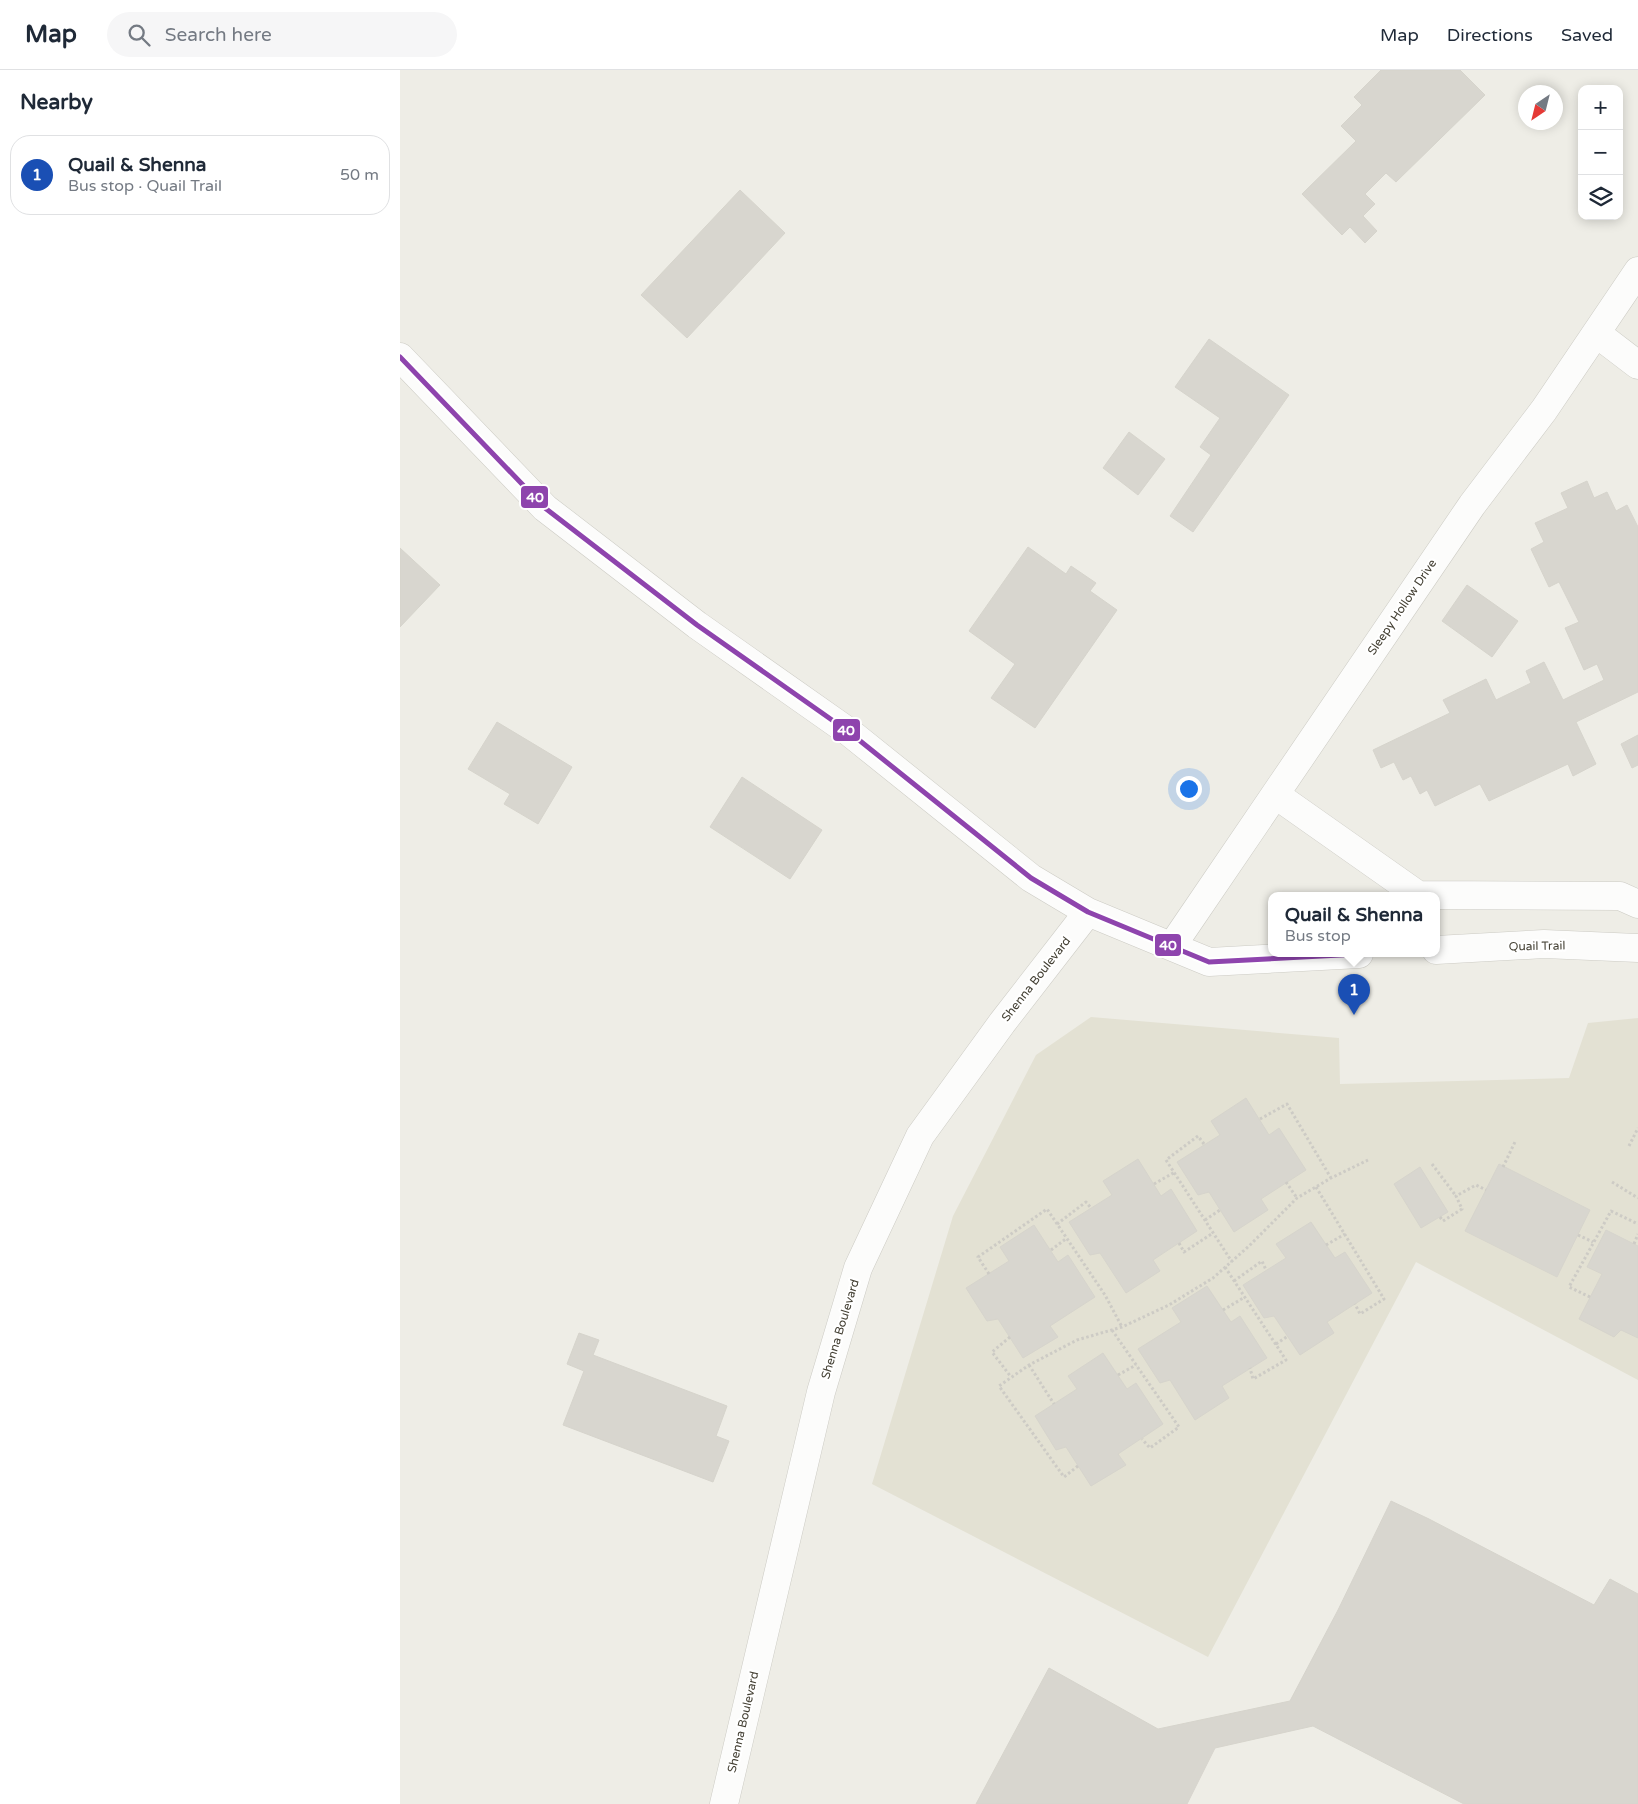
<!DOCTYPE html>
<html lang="en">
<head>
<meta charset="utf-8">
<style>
	:root { --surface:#fff; --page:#f6f6f7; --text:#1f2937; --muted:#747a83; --line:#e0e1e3; --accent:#111827 }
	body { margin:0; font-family:"Varela Round",sans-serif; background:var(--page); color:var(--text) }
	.controls { position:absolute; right:15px; top:15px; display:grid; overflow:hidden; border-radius:10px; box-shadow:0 2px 12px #0003 }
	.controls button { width:45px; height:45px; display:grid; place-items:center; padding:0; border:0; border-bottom:1px solid var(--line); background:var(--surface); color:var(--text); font:25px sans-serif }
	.compass { position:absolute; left:1118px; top:15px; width:45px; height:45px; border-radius:50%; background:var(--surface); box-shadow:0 2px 12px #0003; rotate:215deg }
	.you { position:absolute; left:788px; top:718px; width:18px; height:18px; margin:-12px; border:4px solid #fff; border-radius:50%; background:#1a73e8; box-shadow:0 0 0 8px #1a73e833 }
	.badge { display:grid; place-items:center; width:32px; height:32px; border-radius:50%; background:var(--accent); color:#fff; font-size:16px; font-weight:700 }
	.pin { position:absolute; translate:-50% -41px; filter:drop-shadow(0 1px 2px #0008) }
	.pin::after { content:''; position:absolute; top:26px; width:18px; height:15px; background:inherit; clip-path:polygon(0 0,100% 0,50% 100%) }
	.popup { position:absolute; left:868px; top:822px; width:172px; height:65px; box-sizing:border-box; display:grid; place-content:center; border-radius:10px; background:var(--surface); filter:drop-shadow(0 1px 4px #0005); font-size:16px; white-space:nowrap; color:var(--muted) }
	.popup b { font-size:19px; color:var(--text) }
	.popup::after { content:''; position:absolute; left:50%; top:100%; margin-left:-10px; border:10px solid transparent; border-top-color:var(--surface) }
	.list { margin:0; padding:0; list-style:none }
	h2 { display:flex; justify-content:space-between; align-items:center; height:65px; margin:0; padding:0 20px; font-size:21px }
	h2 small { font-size:16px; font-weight:400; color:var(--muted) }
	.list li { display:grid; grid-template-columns:32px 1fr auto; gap:15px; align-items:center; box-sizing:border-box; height:80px; margin:0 10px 10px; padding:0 10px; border:1px solid var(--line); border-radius:20px }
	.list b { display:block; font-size:19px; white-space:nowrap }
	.list p { margin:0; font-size:16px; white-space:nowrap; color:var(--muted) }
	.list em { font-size:16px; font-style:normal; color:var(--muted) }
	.icon { flex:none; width:28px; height:28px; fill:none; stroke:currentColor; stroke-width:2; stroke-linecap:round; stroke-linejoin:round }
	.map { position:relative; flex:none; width:1238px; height:1734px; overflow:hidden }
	header { display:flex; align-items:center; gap:30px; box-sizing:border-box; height:70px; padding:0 25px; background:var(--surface); border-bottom:1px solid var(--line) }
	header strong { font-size:24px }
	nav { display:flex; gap:28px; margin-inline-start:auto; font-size:18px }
	.search { width:350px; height:45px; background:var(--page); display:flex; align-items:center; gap:12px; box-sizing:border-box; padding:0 18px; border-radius:28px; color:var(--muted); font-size:19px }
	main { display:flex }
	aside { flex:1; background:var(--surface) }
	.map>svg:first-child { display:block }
	.residential { fill:#e3e1d3 }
	.building { fill:#d8d6cf; stroke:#d6d4cc }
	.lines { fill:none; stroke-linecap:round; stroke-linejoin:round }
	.minor-casing { stroke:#cccbc4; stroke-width:29 }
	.path { stroke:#cdcbc5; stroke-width:3; stroke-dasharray:2.5 2.5; stroke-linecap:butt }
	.minor { stroke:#fcfcfb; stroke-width:28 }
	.bus-1-casing { stroke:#fff; stroke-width:9 }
	.bus-1 { stroke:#8e44ad; stroke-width:5 }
	.labels { text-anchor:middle; stroke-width:4.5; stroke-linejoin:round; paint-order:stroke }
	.street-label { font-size:12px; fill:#444034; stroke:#fff }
	.line-badge { stroke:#fff; stroke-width:2 }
	.badge-label { font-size:14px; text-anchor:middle; font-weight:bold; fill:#fff }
</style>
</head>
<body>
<header>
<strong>Map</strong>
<div class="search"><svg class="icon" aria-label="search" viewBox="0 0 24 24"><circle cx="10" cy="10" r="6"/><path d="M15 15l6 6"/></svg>Search here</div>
<nav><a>Map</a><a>Directions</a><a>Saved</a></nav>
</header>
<main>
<aside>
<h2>Nearby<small></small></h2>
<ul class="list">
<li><span class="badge" style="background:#1a4fb4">1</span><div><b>Quail &amp; Shenna</b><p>Bus stop · Quail Trail</p></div><em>50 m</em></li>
</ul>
</aside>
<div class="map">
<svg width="1238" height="1734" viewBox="0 0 1238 1734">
	<rect width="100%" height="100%" fill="#eeede6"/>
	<path class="residential" d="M691,947L939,968L940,1014L1169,1008L1188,953L1238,948V1310L1016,1192L808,1587L472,1414L553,1146L636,985Z"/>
	<path class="building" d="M981,0H1060L1085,25L996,112L986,103L965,124L975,134L963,146L977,161L965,173L950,157L942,165L902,124L956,71L941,56L962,35L954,27Z
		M340,120L385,163L287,268L241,225Z
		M809,269L889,325L793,462L770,446L811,385L800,377L820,348L775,317Z
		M729,362L765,389L738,425L703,398Z
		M1187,411L1194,428L1207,422L1216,441L1227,435L1238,457V622L1176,652L1196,694L1173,706L1168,694L1089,731L1080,714L1035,736L1027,720L1020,724L1011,706L1003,710L994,692L981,698L973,680L1050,643L1043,630L1086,609L1096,630L1131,613L1126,601L1144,592L1163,630L1204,610L1197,594L1184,600L1165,558L1179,552L1159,512L1149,517L1131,479L1144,472L1135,453L1168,438L1161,423Z
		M628,477L666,504L671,496L696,513L690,521L717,540L635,658L591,628L615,594L569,561Z
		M0,478L40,515L0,557Z
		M1067,515L1118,551L1092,587L1042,551Z
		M97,652L172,697L138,754L104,734L110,724L68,699Z
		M1238,665V695L1232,698L1221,674Z
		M342,707L422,760L390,809L310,757Z
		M846,1028L869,1065L879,1058L906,1100L861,1129L868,1140L834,1162L809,1122L798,1125L777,1092L820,1065L811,1051Z
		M738,1089L761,1126L771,1119L797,1161L753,1190L760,1201L726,1223L700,1183L690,1185L669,1152L712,1125L703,1111Z
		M1099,1094L1190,1140L1157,1207L1065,1161Z
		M1020,1097L1048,1142L1021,1158L994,1114Z
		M911,1152L935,1188L945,1182L972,1223L927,1252L934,1263L900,1285L874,1246L864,1248L843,1215L886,1188L876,1174Z
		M634,1155L658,1192L668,1185L695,1227L650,1256L658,1267L623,1288L598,1249L587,1251L566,1218L609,1191L600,1177Z
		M1206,1160L1238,1176V1268L1221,1260L1214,1267L1179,1249L1202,1204L1187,1197Z
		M807,1216L831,1252L840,1246L867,1288L822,1316L829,1328L795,1350L770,1310L760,1313L738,1279L781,1252L772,1238Z
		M179,1263L199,1270L193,1285L327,1336L316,1366L329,1371L313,1412L163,1355L184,1301L167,1294Z
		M703,1283L727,1319L736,1313L763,1354L718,1384L726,1395L691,1416L666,1377L656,1380L635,1346L677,1319L668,1306Z
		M991,1431L1029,1449L1194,1535L1210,1509L1238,1524V1734H1064L913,1656L815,1678L787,1734H576L649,1598L758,1659L890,1631L938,1540Z"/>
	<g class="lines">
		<g class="minor-casing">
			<path id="minor" d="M1196,263L1238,295
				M0,287L145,438L297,555L449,662L631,808L688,842L809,892L959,884
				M876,725L1018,825L1220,826L1238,834
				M772,876L1072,435L1144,340L1238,201
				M1036,880L1144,874L1238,878
				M324,1734L421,1322L458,1198L520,1066L602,953L688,842"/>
		</g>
		<path class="path" d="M860,1049L887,1034L931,1108
			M804,1074L798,1066L766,1090L832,1192
			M1229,1076L1238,1058
			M1032,1094L1056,1126
			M1103,1097L1115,1072
			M886,1112L897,1128
			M1212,1112L1238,1128
			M754,1114L775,1102
			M916,1117L984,1229L960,1244L955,1234
			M1040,1147L1043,1151L1062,1139L1056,1126L1076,1115L1086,1120
			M805,1150L820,1140
			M657,1154L686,1132L691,1138
			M1178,1165L1193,1172
			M779,1173L784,1182L813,1163
			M1234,1174L1238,1164
			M926,1175L945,1164
			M651,1180L667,1168
			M825,1197L886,1290L853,1309L850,1298
			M589,1204L578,1187L647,1139L705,1225L722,1257
			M834,1211L862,1191L866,1200
			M1190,1227L1169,1217L1211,1141L1238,1154
			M823,1240L845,1227
			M712,1260L779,1357L750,1378L742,1369
			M610,1267L592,1282L611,1307
			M876,1274L888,1266
			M629,1295L654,1334
			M718,1305L736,1295
			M678,1396L664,1407L599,1316L629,1295L677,1270L722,1257L769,1235L813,1208L849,1176L897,1128L931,1108L968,1090"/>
		<use href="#minor" class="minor"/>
		<g class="bus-1-casing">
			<path id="bus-1" d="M0,287L145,438L297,555L449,662L631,808L688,842L809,892L959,884"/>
		</g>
		<use href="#bus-1" class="bus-1"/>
	</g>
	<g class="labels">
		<g class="street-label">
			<text transform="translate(1002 537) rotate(-56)" y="4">Sleepy Hollow Drive</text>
			<text transform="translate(1137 876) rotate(-1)" y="4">Quail Trail</text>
			<text transform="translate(636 909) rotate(-52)" y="4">Shenna Boulevard</text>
			<text transform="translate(440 1259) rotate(-73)" y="4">Shenna Boulevard</text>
			<text transform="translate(343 1652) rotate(-77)" y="4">Shenna Boulevard</text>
		</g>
	</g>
	<g class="line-badge">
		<rect x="120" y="415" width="29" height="24" rx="5" fill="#8e44ad"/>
		<rect x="432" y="648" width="29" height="24" rx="5" fill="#8e44ad"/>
		<rect x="754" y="863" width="28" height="24" rx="5" fill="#8e44ad"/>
	</g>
	<g class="badge-label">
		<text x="135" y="432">40</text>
		<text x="446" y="665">40</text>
		<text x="768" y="880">40</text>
	</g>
</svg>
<div class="controls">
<button>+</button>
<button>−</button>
<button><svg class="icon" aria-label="layers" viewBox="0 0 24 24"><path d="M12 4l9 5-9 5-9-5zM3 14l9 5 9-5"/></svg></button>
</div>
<svg class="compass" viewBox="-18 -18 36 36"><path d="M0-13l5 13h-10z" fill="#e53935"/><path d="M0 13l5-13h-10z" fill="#747a83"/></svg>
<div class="you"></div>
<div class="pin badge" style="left:954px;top:945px;background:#1a4fb4">1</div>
<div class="popup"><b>Quail &amp; Shenna</b>Bus stop</div>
</div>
</main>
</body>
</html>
